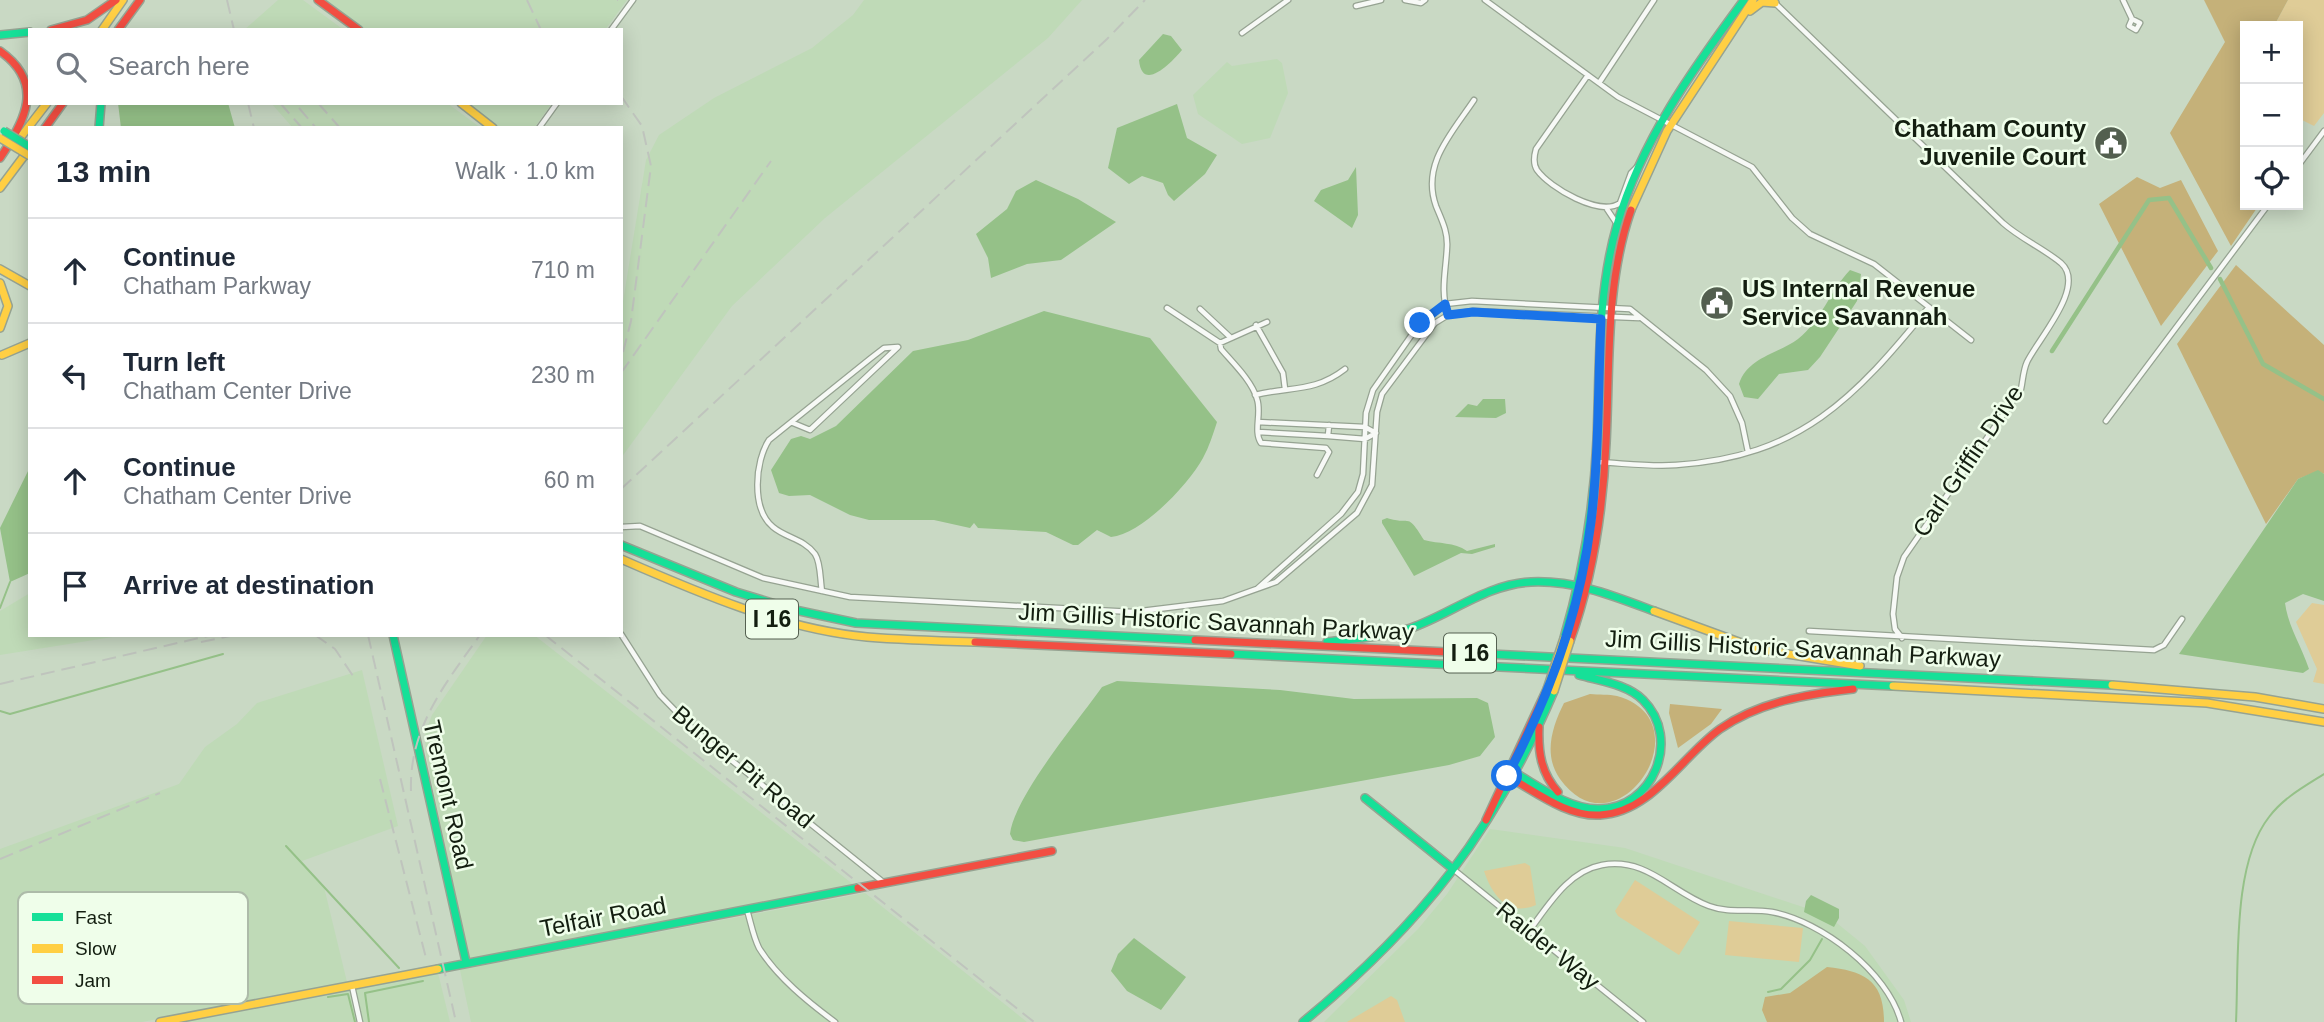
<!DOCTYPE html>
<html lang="en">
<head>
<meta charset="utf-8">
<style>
	:root { --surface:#fff; --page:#f6f6f7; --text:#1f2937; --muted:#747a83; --line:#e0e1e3 }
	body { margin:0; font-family:Helvetica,sans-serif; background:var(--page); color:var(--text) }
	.controls { position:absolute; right:21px; top:21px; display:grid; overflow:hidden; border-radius:0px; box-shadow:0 4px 18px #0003 }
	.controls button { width:63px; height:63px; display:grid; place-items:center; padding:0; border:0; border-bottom:2px solid var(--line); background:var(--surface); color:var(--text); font:35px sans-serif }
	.stop { position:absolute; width:21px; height:21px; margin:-16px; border:5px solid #1a73e8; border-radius:50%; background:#fff }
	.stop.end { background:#1a73e8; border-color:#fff; box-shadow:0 2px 7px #0008 }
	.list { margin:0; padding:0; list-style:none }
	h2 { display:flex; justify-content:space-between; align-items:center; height:91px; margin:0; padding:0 28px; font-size:30px }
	h2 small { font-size:23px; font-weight:400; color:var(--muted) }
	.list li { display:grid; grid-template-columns:46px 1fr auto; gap:21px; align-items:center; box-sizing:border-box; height:105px; padding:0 28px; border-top:2px solid var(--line) }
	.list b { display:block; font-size:26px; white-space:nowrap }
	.list p { margin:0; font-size:23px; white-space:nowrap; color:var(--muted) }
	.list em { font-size:23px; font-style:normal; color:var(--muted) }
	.icon { flex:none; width:38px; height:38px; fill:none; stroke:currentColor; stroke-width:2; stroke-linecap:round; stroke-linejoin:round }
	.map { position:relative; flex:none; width:2324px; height:1022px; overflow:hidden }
	.search { position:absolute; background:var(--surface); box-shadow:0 4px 18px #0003; left:28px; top:28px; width:595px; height:77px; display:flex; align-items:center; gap:18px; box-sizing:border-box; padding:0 24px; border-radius:0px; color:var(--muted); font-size:26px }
	.panel { position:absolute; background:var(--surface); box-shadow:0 4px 18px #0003; left:28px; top:126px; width:595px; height:511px; border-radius:0px }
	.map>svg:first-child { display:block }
	.built { fill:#bfdab7 }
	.green { fill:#dfcc97 }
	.forest { fill:#c5b179 }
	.water { fill:#95c188 }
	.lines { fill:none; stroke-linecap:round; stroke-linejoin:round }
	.stream { stroke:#95c188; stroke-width:2 }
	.canal { stroke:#95c188; stroke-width:4.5 }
	.street-casing { stroke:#96a392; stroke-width:7 }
	.fast-casing { stroke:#96a392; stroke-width:10 }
	.slow-casing { stroke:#96a392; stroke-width:10 }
	.jam-casing { stroke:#96a392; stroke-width:10 }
	.street { stroke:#f7f9f6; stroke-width:4.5 }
	.fast { stroke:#16e098; stroke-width:7 }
	.slow { stroke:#ffcf43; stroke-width:7 }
	.jam { stroke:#f24e42; stroke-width:7 }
	.rail { stroke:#bfc4bd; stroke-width:2; stroke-dasharray:14 7; stroke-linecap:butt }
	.fast-bridge-casing { stroke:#96a392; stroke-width:10; stroke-linecap:butt }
	.slow-bridge-casing { stroke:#96a392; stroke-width:10; stroke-linecap:butt }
	.fast-bridge { stroke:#16e098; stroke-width:7 }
	.slow-bridge { stroke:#ffcf43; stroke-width:7 }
	.route { stroke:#1a73e8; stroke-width:9 }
	.labels { text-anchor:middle; stroke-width:5; stroke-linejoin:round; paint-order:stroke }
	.shield { fill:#effeea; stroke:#556151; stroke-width:2 }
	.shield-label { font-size:23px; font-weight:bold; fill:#131e10 }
	.poi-label { font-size:24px; font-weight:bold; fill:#131e10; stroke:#effeea; text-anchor:end }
	.street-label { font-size:24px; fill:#131e10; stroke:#effeea }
	.key { fill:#effeea; stroke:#adbba9; stroke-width:2 }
	.key-label { font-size:19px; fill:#131e10 }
</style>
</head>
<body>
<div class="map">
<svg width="2324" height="1022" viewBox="0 0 2324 1022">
	<rect width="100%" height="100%" fill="#c9d9c4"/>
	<path class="built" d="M278,0H303L344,30H244Z
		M326,0H627L605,30H367Z
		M864,0H1082L1048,38L825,218L732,306L621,458V314L646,160L659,135L714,98L812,48L853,15Z
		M1277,59L1282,63L1288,93L1270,138L1242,144L1198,114L1193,95L1227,62L1232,66Z
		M271,103H447L481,128H293Z
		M467,103H552L534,128H500Z
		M30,593V635H125L0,655V611Z
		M487,635H534L854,885L469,959L426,755L425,733L432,715Z
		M362,670L398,826L302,861L324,887L347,982L142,1022H0V849L179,784L205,747L237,724L257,703Z
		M1490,829L1625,848L1827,915L1865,946L1904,1000L1911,1022H1324L1418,929L1447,894Z
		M865,893L1027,1022H471L460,970Z
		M438,973L450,1022H180Z"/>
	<path class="green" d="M2288,0H2324V113L2314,126L2298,118V26H2274Z
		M2312,603L2324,605V684L2313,682L2317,669L2296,622Z
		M1525,863L1530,866L1536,905C1508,917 1492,895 1484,871Z
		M1635,880L1700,922L1679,955L1618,916L1615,911Z
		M1729,921L1803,928L1799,962L1725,955Z
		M1391,996L1397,1000L1405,1022H1347Z"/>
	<path class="forest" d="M2204,0H2288L2274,26H2245V205H2259L2231,246L2170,133L2225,42Z
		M2137,177L2160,188L2181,180L2218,251L2161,326L2099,204Z
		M2236,265L2324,345V474L2318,471L2298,479L2266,524L2177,344Z
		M1590,694C1599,695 1609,694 1617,696C1707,721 1617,858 1560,779C1543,755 1552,727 1564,703Z
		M1670,704L1722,709L1711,724L1678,748L1669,713Z
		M1827,967C1864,971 1884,980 1884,1022H1767L1762,1010L1765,997L1790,993Z"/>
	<path class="water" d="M1163,34L1171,36L1182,50C1173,61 1142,94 1139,60Z
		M118,103H228L235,128H121Z
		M1177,104L1187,138L1217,155L1205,174L1174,201L1168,195L1163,183L1142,176L1129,184L1108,168L1117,128Z
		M1356,167L1358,215L1352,228L1314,201L1321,190L1348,180Z
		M1036,180L1078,199L1116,222L1061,260L1027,264L991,278L988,258L976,234L1007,209L1016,191Z
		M1850,270L1861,274L1857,301L1820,357L1808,370L1779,374L1758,399L1744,397L1739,384C1748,357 1778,354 1798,339C1821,321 1830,291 1850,270Z
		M1044,311L1150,338L1217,422C1213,434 1209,447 1203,458C1188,485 1142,534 1111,537L1097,530L1078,545H1073L1046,532L978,528L974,523L970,528L934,520H869L850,515L810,495L789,496L779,493L771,470L791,439L801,436L810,439L836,426L913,351L968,340Z
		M1483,399H1505L1506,413L1496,418L1455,417L1468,404L1477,406Z
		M30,467V573L10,582L0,528Z
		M2318,470L2324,474V601L2303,594L2285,603C2288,626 2301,645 2309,669L2303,673L2179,654L2298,479Z
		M1387,518C1412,526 1406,511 1424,540C1439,544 1454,542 1467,551L1495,544V547L1472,554L1461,553L1414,576L1382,523V520Z
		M1117,681L1280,690L1354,699L1477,698L1488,703L1495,737L1480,756L1449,765L1024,842L1013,840L1010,834C1014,797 1078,721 1102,687Z
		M1811,895L1839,909V918L1834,927L1804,912L1806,901Z
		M1134,938L1186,977L1161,1010L1127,991L1111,971L1118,954Z"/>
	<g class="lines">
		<path class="stream" d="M0,608L10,582
			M0,711L10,714L223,654
			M286,846L399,968
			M1768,992L1781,989L1810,960L1822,939
			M328,997L348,994L355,1022
			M369,1022L365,993L423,981
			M2236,1022C2239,963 2232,864 2269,817C2283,798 2305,786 2324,774"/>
		<path class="canal" d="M2220,279L2263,364L2324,399
			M2052,351L2149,200L2169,198L2211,268"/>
		<g class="street-casing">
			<path id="street" d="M1405,0L1421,3L1425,0
				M1485,0L1618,97L1752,167L1792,218L1810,234L1874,264L1971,340
				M2123,0L2132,19L2140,23L2136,30L2129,26L2132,19
				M1775,3L2003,223C2021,239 2043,248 2061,263C2087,286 2038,339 2027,362C2023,371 2023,380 2021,389L1904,557L1897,577L1893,614L1895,629L1902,638
				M1356,6L1381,0
				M611,30L633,0
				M1242,33L1288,0
				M1588,75L1536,149C1534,156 1533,164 1537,170C1550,188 1600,217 1620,203L1631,173L1639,165
				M1599,83L1654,0
				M539,128L557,103
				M2298,166L2324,131
				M1607,209L1617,224
				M1167,308L1220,343L1221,349C1233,363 1252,381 1257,399C1262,413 1253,431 1261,443L1326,448L1329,452L1317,475
				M1200,309L1230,337
				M1448,315C1440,291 1446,271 1447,247C1448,231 1441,219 1436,206C1421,164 1452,133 1474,100
				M1256,325L1283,373L1285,389
				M1220,343L1267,322
				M1255,395C1290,386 1314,393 1345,369
				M2106,421L2268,205
				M1258,422L1365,427L1376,433
				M793,423L810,430L898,347L884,348L871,358L769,440C755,461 751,509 773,527C786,538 804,539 815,554C821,563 820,580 822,591
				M1329,425L1328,436L1365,439L1376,433
				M1258,432L1328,436
				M1596,462C1622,463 1649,467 1676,465C1800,457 1855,398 1929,307
				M621,527L640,526L763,578L850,597L1133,612L1223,601L1276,582L1357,513L1372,485L1377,412L1382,394L1435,323L1448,315L1473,311L1639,318
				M1258,588L1341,514L1358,492L1363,474L1366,413L1373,390L1420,323L1445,304L1472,301L1630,309L1706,370L1730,396L1742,423L1748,452
				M1809,631L2154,650L2164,645L2182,619
				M621,634L660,695L695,731L883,882
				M1453,869L1643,1022
				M747,910C751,923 753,936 759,948C777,977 808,1002 835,1022
				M1529,931C1548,906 1568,871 1602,865C1647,857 1671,892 1709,906C1730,914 1751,908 1772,912C1821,921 1888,972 1901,1022
				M352,986L360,1022"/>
		</g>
		<g class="fast-casing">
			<path id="fast" d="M0,35L30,32
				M99,128L101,103
				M621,545L736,592L795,610L856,623L1195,640
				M393,635L466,962
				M1564,638C1583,573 1594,508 1597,440C1600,368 1597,295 1617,225C1641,141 1693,69 1744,0
				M1327,642C1355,639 1384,637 1411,628C1451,614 1487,584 1531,582C1575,580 1614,596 1654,611
				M1448,652L2112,685
				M1231,654L1893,686
				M1510,770C1536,784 1566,809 1598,809C1653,810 1682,739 1643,700C1627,684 1600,681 1579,675
				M1365,798L1453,869
				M438,969L858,888
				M1303,1022C1421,925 1494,832 1554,691"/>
		</g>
		<g class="slow-casing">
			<path id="slow" d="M1750,11L1762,2L1775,3
				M102,30L123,0
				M461,103L493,128
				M20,138L47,103
				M0,188L30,148
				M1631,210L1667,131L1753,0
				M0,269L30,286
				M0,283L8,306L0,328
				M2,355L30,343
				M621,559C699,593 782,629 867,637C903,640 939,641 975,642
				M1654,611L1758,649L1860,666
				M2112,685L2255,697L2324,709
				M1893,686L2207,703L2324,722
				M160,1022L438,969"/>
		</g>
		<g class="jam-casing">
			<path id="jam" d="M318,0L359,30
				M51,30L87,20L116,0
				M118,30L140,0
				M0,51C45,83 26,120 0,158
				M45,128L63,103
				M1195,640L1448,652
				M1570,641C1593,577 1603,511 1606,443C1610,366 1605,284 1631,210
				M975,642L1231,654
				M1539,727C1538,752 1541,773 1558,792
				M1507,776C1535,791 1567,817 1600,815C1652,812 1682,756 1720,729C1759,702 1807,694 1853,689
				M1486,820L1547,689
				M858,888L1052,851"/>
		</g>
		<use href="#street" class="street"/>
		<use href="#fast" class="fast"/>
		<use href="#slow" class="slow"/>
		<use href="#jam" class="jam"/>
		<path class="rail" d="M227,0L234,30
			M527,0L541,30
			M617,0H618
			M621,96L642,126L651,166L631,321L621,360
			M248,103L254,128
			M280,103L302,128
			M318,103L340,128
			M299,108L316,128
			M621,373L771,161
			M621,489L1107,39L1145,0
			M315,635L335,649L353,676
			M368,635L456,1022
			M545,635L1034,1022
			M201,642L235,635
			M0,684L212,635
			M380,779L426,958
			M411,791C409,728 445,684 480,635
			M0,859L160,793"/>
		<g class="fast-bridge-casing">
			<path id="fast-bridge" d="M4,131L30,147"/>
		</g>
		<g class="slow-bridge-casing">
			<path id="slow-bridge" d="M0,138L30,156
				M1547,689L1564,638
				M1554,691L1570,641"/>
		</g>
		<use href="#fast-bridge" class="fast-bridge"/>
		<use href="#slow-bridge" class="slow-bridge"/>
	</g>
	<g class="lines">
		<path class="route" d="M1420,323L1445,304L1448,315L1473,312L1601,319C1598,386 1599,455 1591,522C1580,610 1549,698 1507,776"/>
	</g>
	<defs>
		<g id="civic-disc" transform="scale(1.75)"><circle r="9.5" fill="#535f4f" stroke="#effeea"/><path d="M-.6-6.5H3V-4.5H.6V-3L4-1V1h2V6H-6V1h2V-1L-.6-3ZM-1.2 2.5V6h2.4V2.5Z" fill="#fff"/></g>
	</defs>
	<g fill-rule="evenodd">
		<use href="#civic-disc" x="2111" y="143"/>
		<use href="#civic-disc" x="1717" y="303"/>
	</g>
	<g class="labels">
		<g class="shield">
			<rect x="746" y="599.5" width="52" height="39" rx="5"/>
			<rect x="1444" y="633.5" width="52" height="39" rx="5"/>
		</g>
		<g class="shield-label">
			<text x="772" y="627">I 16</text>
			<text x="1470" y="661">I 16</text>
		</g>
		<g class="poi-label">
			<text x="2086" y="137">Chatham County<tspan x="2086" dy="28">Juvenile Court</tspan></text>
			<text x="1742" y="297" text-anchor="start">US Internal Revenue<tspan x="1742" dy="28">Service Savannah</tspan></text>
		</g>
		<g class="street-label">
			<text transform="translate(1968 461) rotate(-56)" y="8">Carl Griffin Drive</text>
			<text transform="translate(1216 622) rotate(3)" y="8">Jim Gillis Historic Savannah Parkway</text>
			<text transform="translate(1803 649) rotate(3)" y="8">Jim Gillis Historic Savannah Parkway</text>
			<text transform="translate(743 767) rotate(40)" y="8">Bunger Pit Road</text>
			<text transform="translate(448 795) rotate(77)" y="8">Tremont Road</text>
			<text transform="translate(603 917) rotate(-11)" y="8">Telfair Road</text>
			<text transform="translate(1548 946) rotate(39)" y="8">Raider Way</text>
		</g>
	</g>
	<rect x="18" y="892" width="230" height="112" rx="10" class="key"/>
	<rect x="32" y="913" width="31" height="8" fill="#16e098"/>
	<rect x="32" y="944" width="31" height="9" fill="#ffcf43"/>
	<rect x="32" y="976" width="31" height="8" fill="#f24e42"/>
	<g class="key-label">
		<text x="75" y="924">Fast</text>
		<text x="75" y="955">Slow</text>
		<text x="75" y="987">Jam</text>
	</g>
</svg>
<div class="controls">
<button>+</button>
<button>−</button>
<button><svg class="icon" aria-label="locate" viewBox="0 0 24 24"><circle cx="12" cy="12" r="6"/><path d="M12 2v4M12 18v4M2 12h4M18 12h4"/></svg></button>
</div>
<div class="stop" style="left:1507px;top:776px"></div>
<div class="stop end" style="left:1420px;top:323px"></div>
<div class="search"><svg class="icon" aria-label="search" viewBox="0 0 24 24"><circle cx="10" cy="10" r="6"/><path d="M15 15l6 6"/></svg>Search here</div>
<section class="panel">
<h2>13 min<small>Walk · 1.0 km</small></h2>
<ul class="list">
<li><svg class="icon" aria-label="ahead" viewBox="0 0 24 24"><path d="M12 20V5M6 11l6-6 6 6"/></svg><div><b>Continue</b><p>Chatham Parkway</p></div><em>710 m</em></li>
<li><svg class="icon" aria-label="left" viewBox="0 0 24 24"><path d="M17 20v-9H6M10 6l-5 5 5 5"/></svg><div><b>Turn left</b><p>Chatham Center Drive</p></div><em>230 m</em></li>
<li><svg class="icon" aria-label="ahead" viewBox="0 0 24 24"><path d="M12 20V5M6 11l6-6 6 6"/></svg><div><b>Continue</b><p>Chatham Center Drive</p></div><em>60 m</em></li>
<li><svg class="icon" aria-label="arrive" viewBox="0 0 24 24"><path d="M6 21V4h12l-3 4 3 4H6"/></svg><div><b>Arrive at destination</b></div></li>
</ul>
</section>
</div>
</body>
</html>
